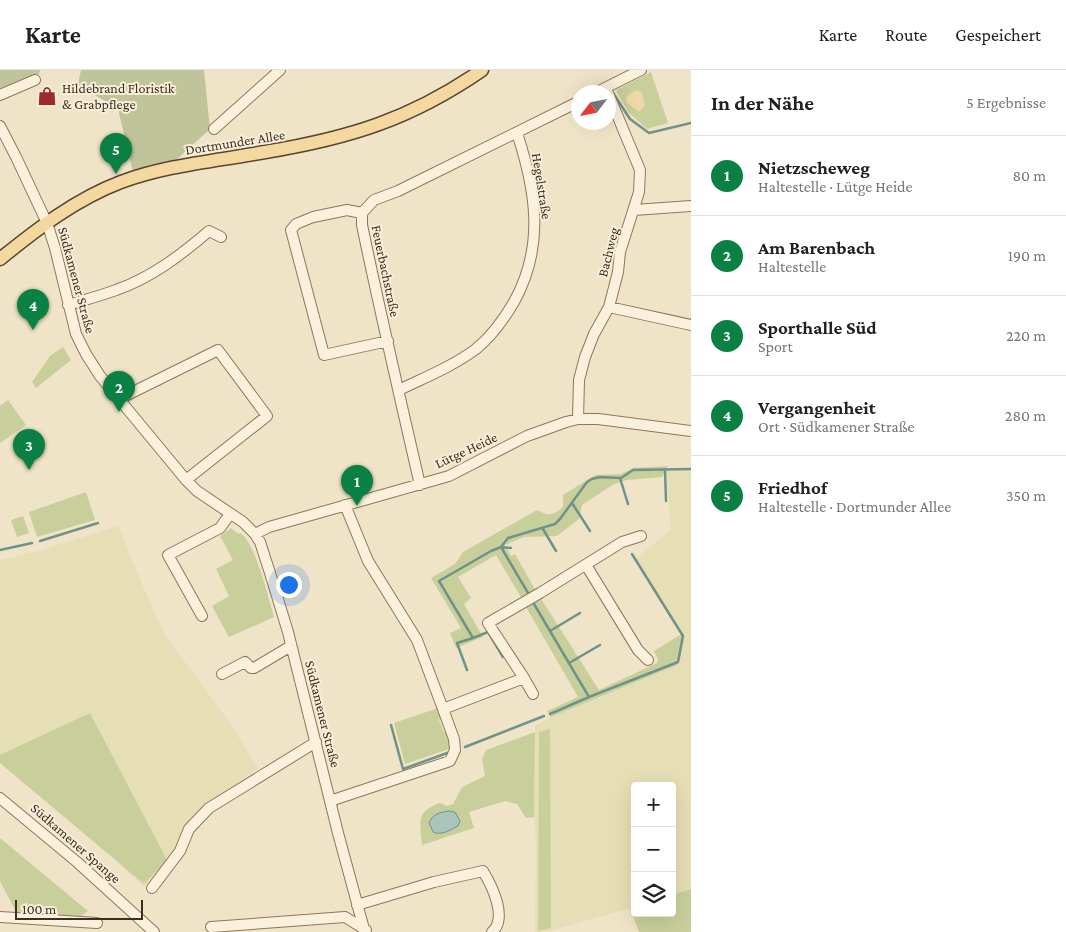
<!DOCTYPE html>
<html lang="de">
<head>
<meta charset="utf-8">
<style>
	:root { --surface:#fff; --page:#f2f2f2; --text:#202124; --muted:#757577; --line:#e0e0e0; --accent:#0b8043 }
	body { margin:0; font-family:"Crimson Pro",serif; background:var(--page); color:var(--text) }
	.controls { position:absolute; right:15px; bottom:15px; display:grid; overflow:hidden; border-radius:5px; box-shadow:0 5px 20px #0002 }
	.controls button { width:45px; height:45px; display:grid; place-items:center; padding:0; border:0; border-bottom:1px solid var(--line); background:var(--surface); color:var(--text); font:25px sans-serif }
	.compass { position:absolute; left:571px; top:15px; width:45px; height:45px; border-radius:50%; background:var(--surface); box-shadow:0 5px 20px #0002; rotate:238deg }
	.scale { position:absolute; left:15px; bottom:12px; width:128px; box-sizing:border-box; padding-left:5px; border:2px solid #3d2e20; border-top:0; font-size:14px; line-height:18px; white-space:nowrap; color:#3d2e20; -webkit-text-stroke:4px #f7eed8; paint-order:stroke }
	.you { position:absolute; left:288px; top:514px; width:18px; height:18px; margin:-12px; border:4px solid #fff; border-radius:50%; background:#1a73e8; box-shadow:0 0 0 8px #1a73e833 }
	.badge { display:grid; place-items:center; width:32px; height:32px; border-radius:50%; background:var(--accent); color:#fff; font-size:16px; font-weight:700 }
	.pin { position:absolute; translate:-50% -41px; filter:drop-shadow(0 1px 2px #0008) }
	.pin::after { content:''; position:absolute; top:26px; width:18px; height:15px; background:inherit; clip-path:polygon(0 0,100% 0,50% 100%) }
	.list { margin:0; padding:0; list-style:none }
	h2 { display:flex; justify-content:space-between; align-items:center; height:65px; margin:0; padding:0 20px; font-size:21px }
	h2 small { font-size:16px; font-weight:400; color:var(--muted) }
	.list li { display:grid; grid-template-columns:32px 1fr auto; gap:15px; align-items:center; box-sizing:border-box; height:80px; padding:0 20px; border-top:1px solid var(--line) }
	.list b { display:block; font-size:19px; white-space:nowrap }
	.list p { margin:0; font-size:16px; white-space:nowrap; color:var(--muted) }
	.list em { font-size:16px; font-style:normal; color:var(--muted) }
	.icon { flex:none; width:28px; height:28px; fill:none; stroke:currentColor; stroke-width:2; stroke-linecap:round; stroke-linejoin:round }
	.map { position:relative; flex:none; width:691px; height:862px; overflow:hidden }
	header { display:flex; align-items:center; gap:30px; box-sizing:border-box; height:70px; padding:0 25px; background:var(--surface); border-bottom:1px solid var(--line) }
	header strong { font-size:24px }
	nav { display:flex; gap:28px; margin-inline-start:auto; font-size:18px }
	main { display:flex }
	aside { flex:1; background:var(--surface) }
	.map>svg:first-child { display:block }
	.farmland { fill:#e6deb5 }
	.green { fill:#c9cf9b }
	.sand { fill:#ecd9a5 }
	.cemetery { fill:#bfc49a }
	.water { fill:#a9c4bc; stroke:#6f938a }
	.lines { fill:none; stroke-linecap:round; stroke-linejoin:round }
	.stream { stroke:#6f938a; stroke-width:2.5 }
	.minor-casing { stroke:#8d765c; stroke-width:12 }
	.major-casing { stroke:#5b4430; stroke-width:15 }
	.minor { stroke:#faf1dc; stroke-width:10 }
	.major { stroke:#f3d9a0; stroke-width:12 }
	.labels { text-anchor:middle; stroke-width:4; stroke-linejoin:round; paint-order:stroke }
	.poi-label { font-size:14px; fill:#3d2e20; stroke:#f7eed8; text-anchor:start }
	.street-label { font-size:14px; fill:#3d2e20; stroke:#f7eed8 }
</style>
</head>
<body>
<header>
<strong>Karte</strong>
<nav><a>Karte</a><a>Route</a><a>Gespeichert</a></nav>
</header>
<main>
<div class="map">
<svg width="691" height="862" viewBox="0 0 691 862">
	<rect width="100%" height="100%" fill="#f0e4c8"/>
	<path class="farmland" d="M666,399H691V819L672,825V716H635V837L546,862H535L536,773L534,747L535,656L551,647L677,595L684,566L635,489L671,460Z
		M118,456L151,535L167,568L230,653L258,699L204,734L193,745L184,757L177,779L144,817L114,789L0,693V490L38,481Z"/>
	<path class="green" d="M651,2L668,53L647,59L628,42L616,20Z
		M63,277L71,290L36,318L32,312L50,286Z
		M8,330L26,355L0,373V336Z
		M668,396L662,407L627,410L614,414L582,435L579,449L557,466L524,467L505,475L511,486L515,484L536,521L522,529L496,485L458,507L471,528L464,534L483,567L456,578L450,563L461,558L431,508L455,494L463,482L537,440C548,446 553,446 563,437V425L595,405L621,404L633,398Z
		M86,422L95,450L37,467L29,442Z
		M23,446L29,463L17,467L11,450Z
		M231,458L238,464L240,463C254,469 269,530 274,547L229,567L212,536L229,526L216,499L233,490L220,466Z
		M540,527L599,620L657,593L658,589L654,581L683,563L684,566L677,595L551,647L547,641L578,627L526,537Z
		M438,638L441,648L439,650L444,662L448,664L452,678L405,694L394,653Z
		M90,643L167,790L144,814L0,693V685Z
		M550,659L551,858L538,861L539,662Z
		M535,662L534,747L526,748L517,734L505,731L469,742L474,758L422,775C420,752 415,742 440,733L447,736L453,734L462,717L485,706L482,689L486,680Z
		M0,768L88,841L80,847L16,842L0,811Z
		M691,819V862H639L630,839L635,837V843H672V825Z"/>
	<path class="sand" d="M637,20L642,23L645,35L639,42L627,33L626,28L628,25Z"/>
	<path class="cemetery" d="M0,0H40L39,4L0,20Z
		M81,0H204L210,59L175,91L133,102L118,39L78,15Z"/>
	<path class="water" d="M449,741L455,742L460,751L458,756C450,760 442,766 433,762L429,753C432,744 441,742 449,741Z"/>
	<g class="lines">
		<path class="stream" d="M613,23L630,49L649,63L691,53
			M665,400L666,431
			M620,408L628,434
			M572,433L590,461
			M543,459L556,481
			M40,471L98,453
			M0,480L32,473
			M528,523L501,477L508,468L555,454L560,449L587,412L592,409L600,407L621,408L633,400L691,399
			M534,534L589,627L550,644
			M550,561L580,543
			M503,587L488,562L473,568L439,511L491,481L501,477L511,478
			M569,593L600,575
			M467,600L457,573L473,568
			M589,627L678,592L683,566L632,484
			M391,655L403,699L450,682
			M465,677L544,646"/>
		<g class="minor-casing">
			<path id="minor" d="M597,22L641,0
				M0,25L35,10
				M0,56L16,87L47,153L55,178L76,264L86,284L100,306L186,410L197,421L243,452L255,464L260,472L270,503L288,562L338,763L364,859
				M214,59L280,0
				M634,140L691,136
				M362,143L347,140L313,147L296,154L291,160L324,285L388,271
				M68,235C84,230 100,226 116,220C151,208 181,185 209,161L221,167
				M609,237L691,255
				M399,320C426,307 453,296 476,279C492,266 504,249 514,232C545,176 536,121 517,63
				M119,329L218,280L267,346L186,410
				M578,349L579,310L585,287L594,264L609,237L618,202L620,182L639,122L640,100L608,23
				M420,415C400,328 380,242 362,155V143L374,130L398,121L578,32
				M345,435L368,491L417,570L443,639
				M255,464L269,457L449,406L527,366L566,352L578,349H598L691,361
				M586,495L638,580L648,590
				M202,546L168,485L220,458L230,444
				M222,604L245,592L251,598H254L291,576
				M524,608L533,624
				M0,728L77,792L154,862
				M330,731L450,691L455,680L454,669L443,639L524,608L488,553L540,523L622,472L641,466
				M152,818L180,781L189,759L209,738L316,672
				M357,835L434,812L483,801C492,816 508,848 492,862
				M0,847L97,853
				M211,857L345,847L366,860"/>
		</g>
		<g class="major-casing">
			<path id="major" d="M0,189C37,159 76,129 121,112C167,95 216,91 265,82C350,68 411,49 482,0"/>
		</g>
		<use href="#minor" class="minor"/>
		<use href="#major" class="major"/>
	</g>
	<defs>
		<g id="shop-bare" transform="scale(1.5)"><path d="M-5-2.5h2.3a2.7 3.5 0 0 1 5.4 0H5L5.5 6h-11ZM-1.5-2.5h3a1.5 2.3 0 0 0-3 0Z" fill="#9e2a2b" stroke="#f7eed8" stroke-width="2.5" paint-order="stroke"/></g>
	</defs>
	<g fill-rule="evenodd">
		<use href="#shop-bare" x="47" y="26"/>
	</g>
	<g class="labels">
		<g class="poi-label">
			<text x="62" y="23">Hildebrand Floristik<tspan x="62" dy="16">&amp; Grabpflege</tspan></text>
		</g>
		<g class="street-label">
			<text transform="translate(235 72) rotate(-9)" y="5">Dortmunder Allee</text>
			<text transform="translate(542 116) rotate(81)" y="5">Hegelstraße</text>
			<text transform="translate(608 182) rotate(-76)" y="5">Bachweg</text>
			<text transform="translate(386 201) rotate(78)" y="5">Feuerbachstraße</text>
			<text transform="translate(77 210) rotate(75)" y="5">Südkamener Straße</text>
			<text transform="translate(466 380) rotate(-25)" y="5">Lütge Heide</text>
			<text transform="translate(323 644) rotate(76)" y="5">Südkamener Straße</text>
			<text transform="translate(76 773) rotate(41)" y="5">Südkamener Spange</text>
		</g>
	</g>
</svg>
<div class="controls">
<button>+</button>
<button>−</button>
<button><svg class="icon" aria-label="layers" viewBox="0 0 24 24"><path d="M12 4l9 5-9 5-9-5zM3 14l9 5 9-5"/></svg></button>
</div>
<svg class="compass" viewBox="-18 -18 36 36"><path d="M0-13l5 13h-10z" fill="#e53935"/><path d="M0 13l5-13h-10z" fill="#757577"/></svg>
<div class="scale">100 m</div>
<div class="you"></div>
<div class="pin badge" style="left:357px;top:436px">1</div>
<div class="pin badge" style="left:119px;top:342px">2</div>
<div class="pin badge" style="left:29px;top:400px">3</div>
<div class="pin badge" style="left:33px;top:260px">4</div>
<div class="pin badge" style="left:116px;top:104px">5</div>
</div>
<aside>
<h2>In der Nähe<small>5 Ergebnisse</small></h2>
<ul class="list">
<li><span class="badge">1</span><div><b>Nietzscheweg</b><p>Haltestelle · Lütge Heide</p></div><em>80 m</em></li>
<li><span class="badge">2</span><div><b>Am Barenbach</b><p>Haltestelle</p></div><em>190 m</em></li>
<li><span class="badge">3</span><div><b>Sporthalle Süd</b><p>Sport</p></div><em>220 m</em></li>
<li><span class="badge">4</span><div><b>Vergangenheit</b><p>Ort · Südkamener Straße</p></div><em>280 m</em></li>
<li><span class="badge">5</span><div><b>Friedhof</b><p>Haltestelle · Dortmunder Allee</p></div><em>350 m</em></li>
</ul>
</aside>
</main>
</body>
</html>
